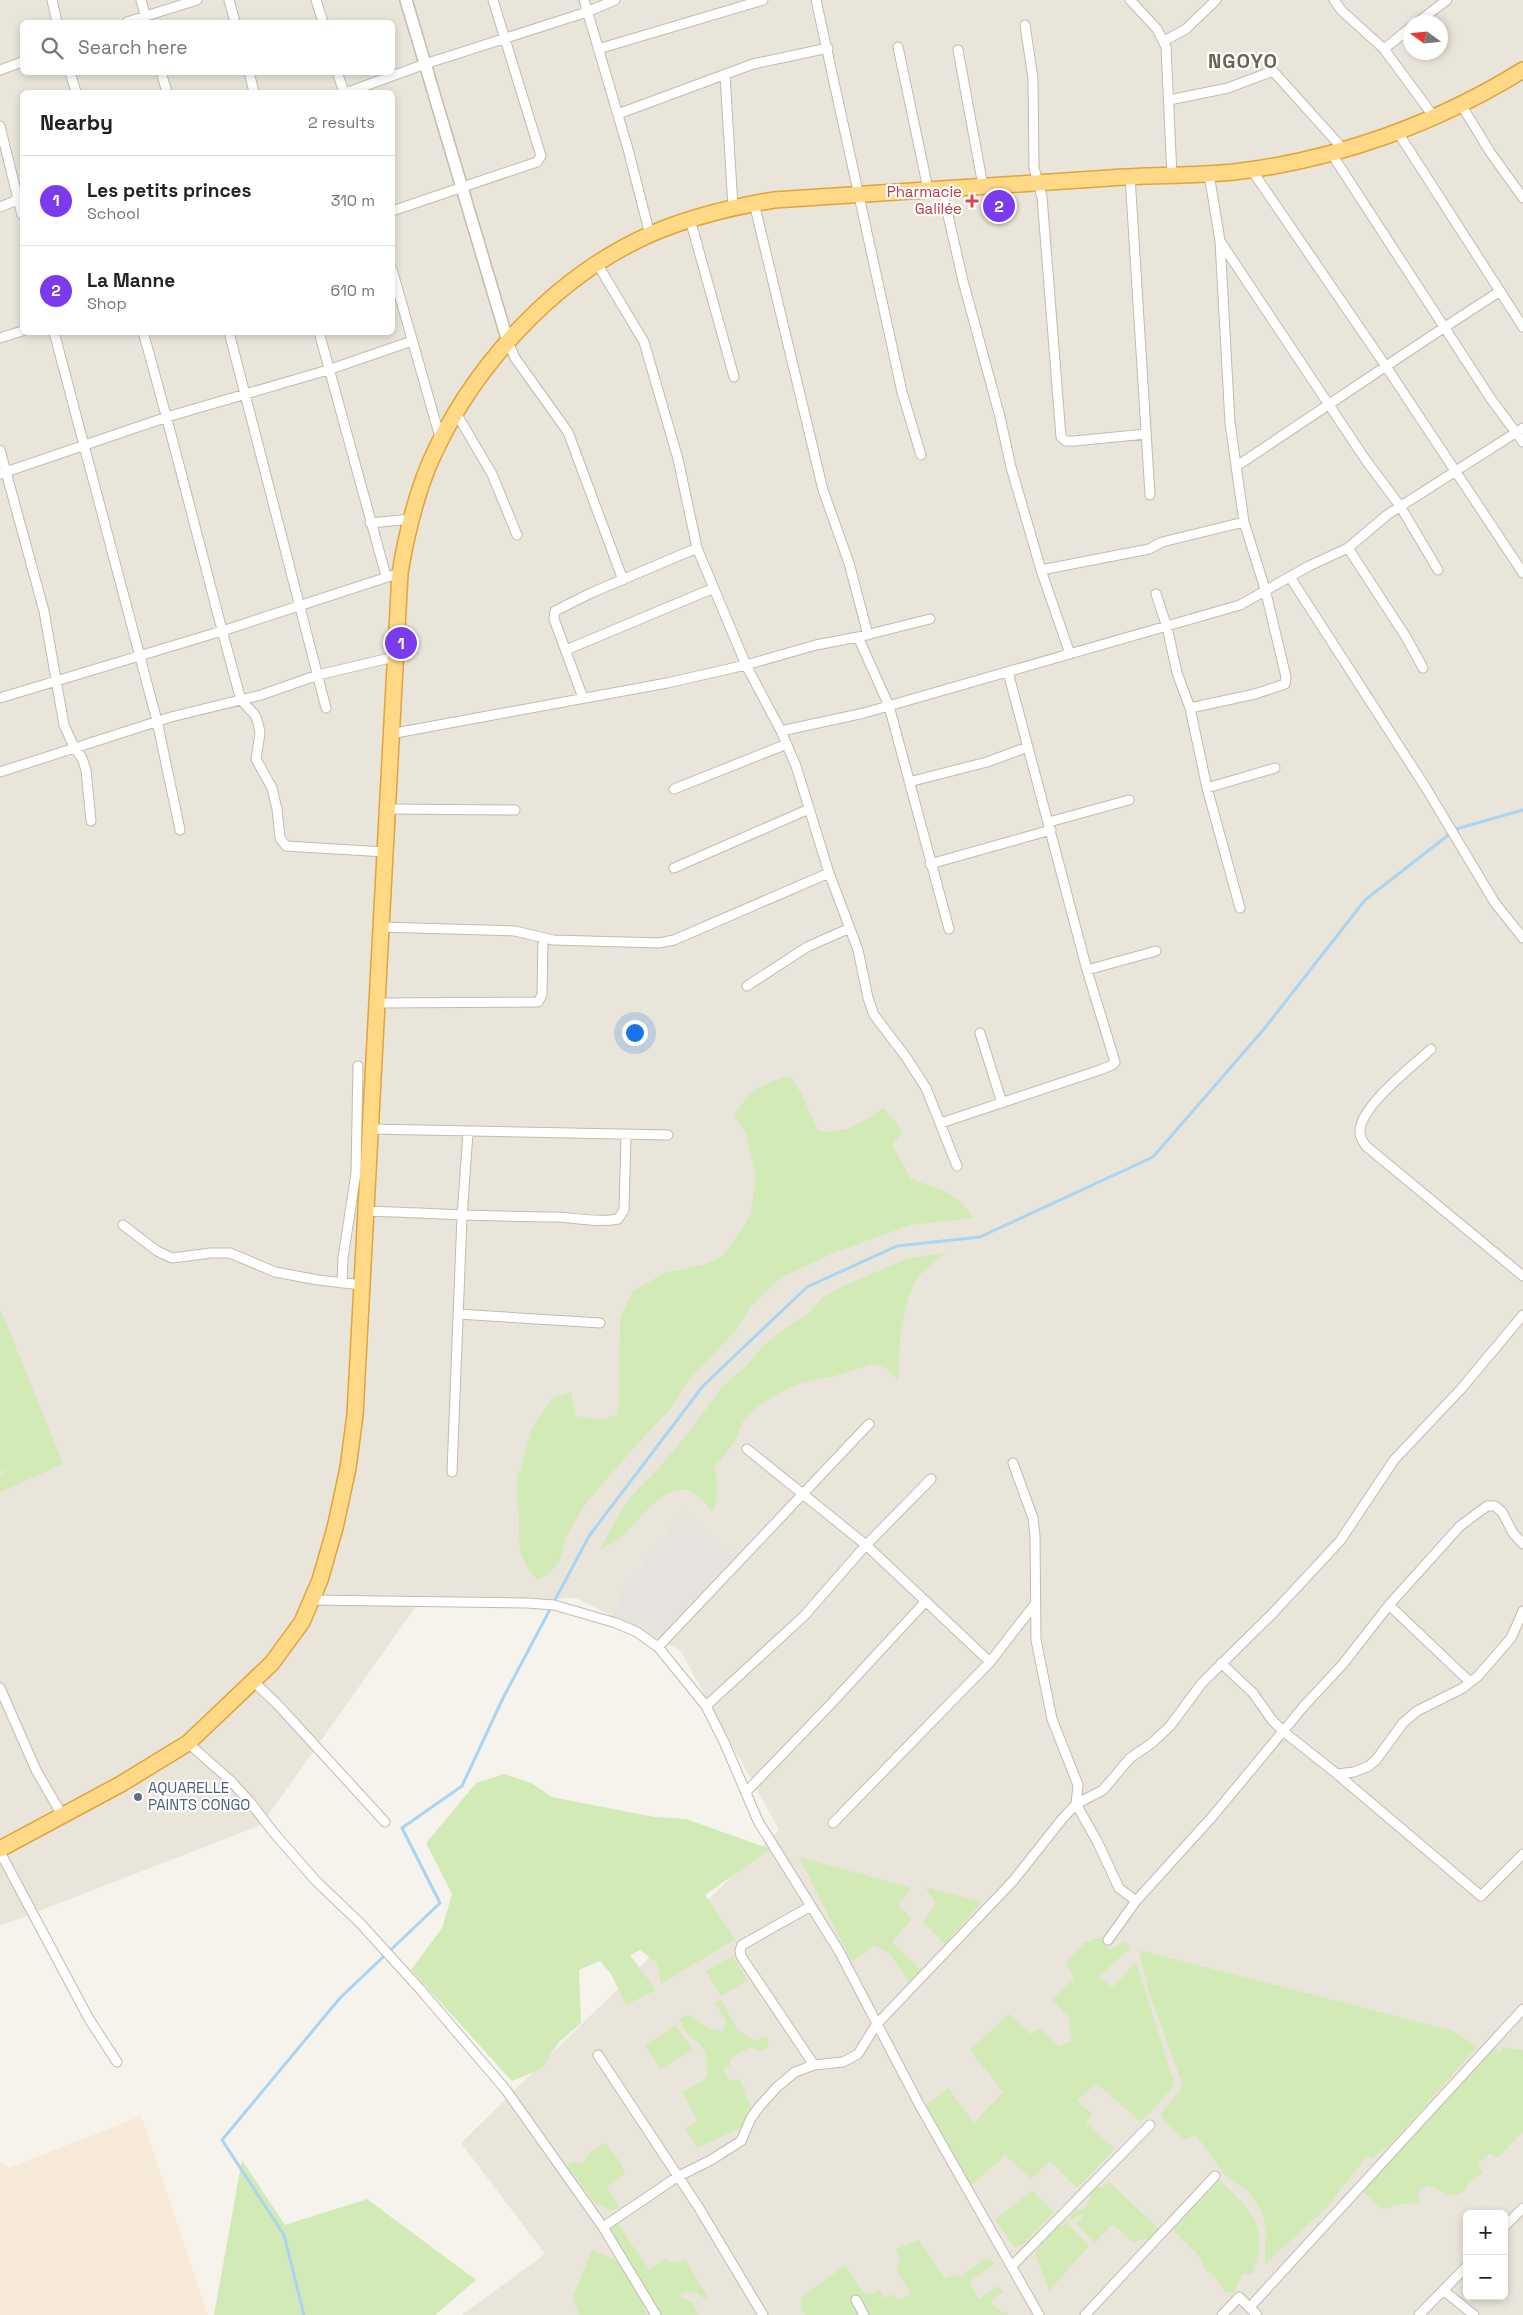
<!DOCTYPE html>
<html lang="en">
<head>
<meta charset="utf-8">
<style>
	:root { --surface:#fff; --page:#f6f6f6; --text:#222; --muted:#767676; --line:#e0e0e0; --accent:#7c3aed }
	body { margin:0; font-family:"Space Grotesk",sans-serif; background:var(--page); color:var(--text) }
	.controls { position:absolute; right:15px; bottom:15px; display:grid; overflow:hidden; border-radius:8px; box-shadow:0 2px 8px #0003 }
	.controls button { width:45px; height:45px; display:grid; place-items:center; padding:0; border:0; border-bottom:1px solid var(--line); background:var(--surface); color:var(--text); font:25px sans-serif }
	.compass { position:absolute; left:1403px; top:15px; width:45px; height:45px; border-radius:50%; background:var(--surface); box-shadow:0 2px 8px #0003; rotate:285deg }
	.you { position:absolute; left:634px; top:1032px; width:18px; height:18px; margin:-12px; border:4px solid #fff; border-radius:50%; background:#1a73e8; box-shadow:0 0 0 8px #1a73e833 }
	.badge { display:grid; place-items:center; width:32px; height:32px; border-radius:50%; background:var(--accent); color:#fff; font-size:16px; font-weight:700 }
	.pin { position:absolute; translate:-50% -50%; border:2px solid #fff; box-shadow:0 1px 5px #0006 }
	.list { margin:0; padding:0; list-style:none }
	h2 { display:flex; justify-content:space-between; align-items:center; height:65px; margin:0; padding:0 20px; font-size:21px }
	h2 small { font-size:16px; font-weight:400; color:var(--muted) }
	.list li { display:grid; grid-template-columns:32px 1fr auto; gap:15px; align-items:center; box-sizing:border-box; height:90px; padding:0 20px; border-top:1px solid var(--line) }
	.list b { display:block; font-size:19px; white-space:nowrap }
	.list p { margin:0; font-size:16px; white-space:nowrap; color:var(--muted) }
	.list em { font-size:16px; font-style:normal; color:var(--muted) }
	.icon { flex:none; width:28px; height:28px; fill:none; stroke:currentColor; stroke-width:2; stroke-linecap:round; stroke-linejoin:round }
	.map { position:relative; flex:none; width:1523px; height:2315px; overflow:hidden }
	.search { position:absolute; background:var(--surface); box-shadow:0 2px 8px #0003; left:20px; top:20px; width:375px; height:55px; display:flex; align-items:center; gap:12px; box-sizing:border-box; padding:0 18px; border-radius:8px; color:var(--muted); font-size:19px }
	.panel { position:absolute; background:var(--surface); box-shadow:0 2px 8px #0003; left:20px; top:90px; width:375px; height:245px; border-radius:8px }
	.map>svg:first-child { display:block }
	.residential { fill:#eae5da; fill-rule:evenodd }
	.commercial { fill:#f7ead8 }
	.industrial { fill:#e6e2dd }
	.green { fill:#d2eab5 }
	.lines { fill:none; stroke-linecap:round; stroke-linejoin:round }
	.stream { stroke:#a9d4f2; stroke-width:3 }
	.minor-casing { stroke:#c2bbae; stroke-width:11 }
	.tertiary-casing { stroke:#c2bbae; stroke-width:14 }
	.trunk-casing { stroke:#e0a43c; stroke-width:18 }
	.minor { stroke:#fff; stroke-width:9 }
	.tertiary { stroke:#fff; stroke-width:11 }
	.trunk { stroke:#ffd985; stroke-width:15 }
	.health-dot { fill:#e0444e; stroke:#fff; stroke-width:2 }
	.service-dot { fill:#5c6f8a; stroke:#fff; stroke-width:2 }
	.labels { text-anchor:middle; stroke-width:4.5; stroke-linejoin:round; paint-order:stroke }
	.health-label { font-size:15px; fill:#be3a42; stroke:#fff; text-anchor:end }
	.service-label { font-size:15px; fill:#4e5e75; stroke:#fff; text-anchor:start }
	.district-label { font-size:20px; font-weight:bold; letter-spacing:1px; fill:#6e6250; stroke:#fff }
</style>
</head>
<body>
<div class="map">
<svg width="1523" height="2315" viewBox="0 0 1523 2315">
	<rect width="100%" height="100%" fill="#f6f3ec"/>
	<path class="residential" d="M0,0H1523V2315H462L545,2254L461,2143L779,1830L680,1650L576,1598L417,1605L261,1825L0,1926ZM22,22H392V72H22ZM1410,22H1440V52H1410ZM22,92H392V332H22ZM1467,2214H1504V2296H1467Z"/>
	<path class="commercial" d="M141,2116L208,2315H0V2161L9,2168Z"/>
	<path class="industrial" d="M685,1511L739,1562L666,1640L644,1624L614,1616L625,1588Z"/>
	<path class="green" d="M790,1076L802,1095L818,1131C845,1135 862,1122 883,1108L903,1131L892,1145L911,1179L942,1190L959,1200L974,1218L910,1225L833,1253L780,1278L751,1306L735,1331L687,1382L671,1408L631,1451L587,1502L567,1534L559,1563L548,1574L537,1580L527,1567L520,1552L517,1480L532,1429L552,1398L571,1392L576,1416L602,1420L618,1414L620,1318L632,1292L664,1273L702,1265L722,1257L740,1232L751,1213L756,1175L746,1134L734,1115C751,1088 761,1085 790,1076Z
		M945,1253C937,1261 922,1270 916,1280C901,1306 899,1350 898,1380L886,1368L874,1364L831,1377L804,1382L782,1391L756,1408L742,1423L736,1440L714,1468C719,1484 720,1496 712,1512C706,1504 697,1491 686,1490C662,1485 636,1525 620,1538C614,1543 606,1546 600,1549L618,1516L633,1494L659,1468L689,1432L723,1386L747,1365L764,1345L785,1328L807,1315L822,1298L843,1286L907,1259Z
		M0,1308L63,1464L0,1492V1475L11,1467L0,1472Z
		M504,1774L531,1783L552,1797L654,1817L686,1819L770,1849L705,1895L735,1939L661,1984L657,1963L640,1950L630,1955L656,1990L626,2005L611,1974L600,1961L579,1970L581,2023L559,2042L541,2069L512,2081L411,1970L442,1928L452,1894L426,1843L476,1783Z
		M799,1857L912,1888L898,1905L912,1919L892,1942L921,1970L910,1983L889,1953L874,1945L852,1962Z
		M925,1887L982,1902L945,1944L923,1922L936,1903Z
		M1102,1937L1109,1950L1125,1941L1131,1947L1098,1978L1113,1987L1136,1962L1175,2085L1141,2122L1096,2083L1077,2101L1092,2114L1086,2123L1115,2149L1077,2188L1050,2161L1031,2179L1005,2155L972,2185L926,2105L948,2088L974,2123L1003,2092L970,2050L1009,2014L1030,2034L1039,2028L1060,2047L1072,2040L1069,2018L1052,1999L1074,1979L1066,1963L1084,1943Z
		M1139,1950L1454,2031L1477,2047L1391,2144L1372,2158L1367,2156L1328,2206L1265,2264L1266,2231L1262,2212L1247,2190L1226,2176L1196,2135L1183,2140L1160,2115L1183,2086L1149,1992Z
		M732,1956L748,1980L721,1996L706,1971Z
		M721,2000L737,2029L754,2041L767,2036L769,2046L760,2051L750,2047L730,2059V2066L723,2068L730,2081L739,2079L745,2089L744,2094L752,2108L747,2112L750,2117L745,2126L697,2148L685,2128L698,2122L682,2092L704,2080L707,2075L706,2055L700,2044L686,2033L679,2019L688,2014L710,2029L723,2031L726,2021L715,2003Z
		M676,2025L693,2050L660,2069L645,2045Z
		M1493,2040L1499,2054L1503,2047L1523,2050V2132L1497,2158L1490,2153L1478,2164L1482,2173L1468,2184L1464,2192L1451,2196L1428,2185L1417,2192L1420,2203L1401,2204L1383,2209L1359,2189Z
		M604,2142L621,2163L625,2174L606,2188L619,2205L618,2208L612,2211L595,2203L567,2165L574,2162L580,2164L586,2160L585,2157Z
		M242,2160L285,2225L367,2199L476,2280L435,2315H214Z
		M1220,2180C1253,2214 1270,2224 1252,2275L1244,2273L1241,2276L1234,2293L1225,2292L1213,2275L1204,2269L1201,2258L1173,2230Z
		M1109,2182L1160,2230L1151,2240L1142,2239L1134,2243L1113,2224L1094,2243L1076,2223L1082,2218L1081,2214L1072,2221L1069,2218L1075,2210L1085,2209L1091,2198L1089,2192L1093,2186L1102,2188Z
		M1032,2191L1054,2212L1024,2244L1014,2247L995,2219Z
		M1066,2221L1089,2246L1049,2291L1035,2253L1058,2222L1063,2226Z
		M617,2223L649,2269L665,2259L677,2263L685,2259L708,2298H703L698,2293L684,2292L679,2296L693,2303L698,2315H662L609,2228Z
		M919,2240L945,2279L955,2274L960,2277L984,2259H989L995,2264L969,2282L979,2299L997,2286L1004,2291L990,2302L1002,2312L1006,2311L1008,2315H807L800,2309L802,2297L845,2265L865,2295L880,2290L885,2298L894,2294L898,2300L911,2294L896,2270L900,2259L896,2249Z
		M592,2250L620,2262L644,2302L643,2309L648,2315H579L573,2297Z"/>
	<g class="lines">
		<path class="stream" d="M304,2315L284,2235L222,2140L340,1998L440,1903L402,1828L462,1786L503,1698L589,1536L703,1386L807,1287L897,1246L980,1237L1153,1157L1264,1029L1365,900L1456,829L1523,810"/>
		<g class="minor-casing">
			<path id="minor" d="M52,0L57,22
				M141,0L147,22
				M229,0L235,22
				M316,0L323,22
				M584,0L628,149L650,235
				M816,0L902,392L921,455
				M1130,0L1157,29L1166,47L1172,176
				M1334,0L1342,11L1384,49L1434,117
				M127,22L197,0
				M1418,22L1447,0
				M1025,25L1033,78L1034,168L1042,197L1061,437L1066,441H1074L1146,434
				M1164,41L1186,29L1216,0
				M898,47L928,189
				M598,49L763,0
				M1384,49L1410,28
				M958,50L983,186
				M0,70L22,62
				M70,72L76,92
				M161,72L167,92
				M249,72L254,92
				M337,72L344,92
				M725,75L733,207
				M348,92L425,64L587,12L615,0
				M1169,100L1228,88L1273,71L1344,150
				M1462,106L1490,152L1523,198
				M618,114L753,64L828,48
				M0,126L22,215
				M1397,131L1523,327
				M1331,153L1491,399L1523,442
				M1251,169L1385,365L1523,573
				M1130,176L1150,495
				M942,189L963,281L1000,417L1011,467L1041,570L1070,654
				M754,203L823,490L849,563L868,635
				M0,207L22,198
				M392,211L537,162L541,156L493,0
				M690,219L734,377
				M1220,241L1365,459L1400,506L1438,570
				M598,265L644,342L678,459L697,548L746,665L781,731L796,766L829,873L858,950L868,998L874,1015L906,1057L926,1088L957,1166
				M392,269L441,441
				M54,332L157,721L180,830
				M143,332C178,454 207,578 241,700L255,715L258,723L260,733L256,759L272,788L277,809L280,838L286,846L385,852
				M229,332L326,708
				M319,332L386,576
				M0,338L22,331
				M508,342L515,358L568,432L623,580
				M456,413L492,474L517,535
				M0,450L44,611L64,725L74,747L82,758L86,770L91,821
				M1238,465C1325,408 1411,348 1499,292
				M0,474L167,417L328,370L412,341
				M370,523L411,519
				M1348,548L1406,637L1423,668
				M1041,570L1149,549L1162,542L1244,522
				M1290,577L1426,788L1495,903L1523,938
				M1156,594L1167,627L1177,673L1190,708L1207,788L1240,908
				M858,637L889,706L949,929
				M566,650L714,588
				M0,698L222,631L400,573
				M583,698L554,619L555,611L591,593L697,548
				M1190,708L1255,694L1285,684L1286,677L1265,589L1244,522L1230,423L1220,241L1209,174
				M781,731L864,713L1240,605L1309,566L1348,548L1387,515L1523,428
				M390,734L667,683L746,665L816,645L858,637L930,619
				M0,772L171,717L261,695L318,675L394,657
				M909,782L987,762L1028,747
				M1207,788L1275,768
				M674,789L787,744
				M387,809L515,810
				M1049,822L1129,800
				M930,864L1051,830
				M674,868L809,809
				M380,927L515,931L553,940L659,943L674,940L829,873
				M1087,970L1156,951
				M747,986L807,947L850,928
				M376,1003L538,1002L542,995L543,938
				M980,1033L1002,1103
				M1431,1049C1413,1066 1359,1107 1360,1132C1360,1138 1363,1142 1366,1146L1523,1276
				M941,1123L1100,1070L1112,1065L1115,1062L1087,970L1008,672
				M370,1129L668,1135
				M366,1211C430,1213 493,1217 557,1217C576,1218 598,1223 618,1219L624,1210L626,1134
				M123,1225L157,1251L172,1258L211,1253H230L275,1272L318,1280L362,1285
				M342,1283L343,1258L356,1173L358,1066
				M458,1314L600,1323
				M747,1449L866,1545L990,1662
				M1013,1463L1033,1518L1035,1536L1036,1640L1052,1719L1078,1785L1076,1804L1097,1841L1119,1888L1136,1901
				M452,1472L462,1216L468,1133
				M313,1600L527,1603L554,1605L616,1623L637,1632L658,1647L706,1706L725,1744L758,1821L839,1951L919,2104L1039,2315
				M1389,1605L1470,1682
				M658,1647L869,1424
				M1221,1663L1253,1693L1272,1720L1284,1732L1337,1774L1481,1896L1523,1854
				M254,1682L279,1706L385,1822
				M0,1688L36,1770L62,1815
				M706,1706L804,1616L866,1545L931,1479
				M188,1743L231,1781L250,1802L274,1833L316,1881L360,1923L420,1989L506,2090L603,2227L656,2315
				M1337,1774L1354,1772L1369,1766L1376,1760L1403,1723L1417,1711L1463,1688L1478,1676L1511,1638L1523,1611
				M746,1792L828,1707L926,1601
				M833,1823L990,1662L1035,1604
				M0,1852L89,2019L117,2062
				M811,1906L742,1945L740,1951L741,1956L814,2065
				M1108,1940L1136,1901L1212,1817L1304,1706L1343,1664L1389,1605L1460,1526L1487,1506H1495L1502,1512L1513,1533L1523,1544
				M598,2055L699,2208L763,2315
				M603,2227L677,2177L711,2160L741,2141L751,2118L759,2107L777,2087L795,2072L814,2065L843,2062L858,2054L876,2025L1013,1881L1063,1818L1076,1804L1103,1790L1130,1758L1152,1743L1170,1726L1202,1683L1274,1612L1340,1541L1394,1460L1461,1389L1523,1315
				M1504,2227L1523,2208
				M1012,2266L1150,2125
				M1443,2290L1474,2315
				M856,2300L864,2315
				M1250,2307L1523,2009
				M1085,2315L1215,2176
				M1222,2315L1239,2297L1257,2315
				M1419,2315L1467,2266"/>
		</g>
		<g class="tertiary-casing">
			<path id="tertiary" d="M406,0L508,342"/>
		</g>
		<g class="trunk-casing">
			<path id="trunk" d="M0,1849L121,1784L188,1743L272,1663L302,1622L320,1580L335,1528L348,1468L355,1415L400,573C406,537 414,502 428,467C469,370 553,277 651,234C690,217 732,207 774,200C886,192 998,186 1110,178C1151,175 1192,176 1234,172C1336,160 1436,124 1523,70"/>
		</g>
		<use href="#minor" class="minor"/>
		<use href="#tertiary" class="tertiary"/>
		<use href="#trunk" class="trunk"/>
	</g>
	<path class="health-dot" d="M969.5 193.5h5v5h5v5h-5v5h-5v-5h-5v-5h5z"/>
	<circle class="service-dot" cx="138" cy="1797" r="5"/>
	<g class="labels">
		<g class="health-label">
			<text x="962" y="197">Pharmacie<tspan x="962" dy="17">Galilée</tspan></text>
		</g>
		<g class="service-label">
			<text x="148" y="1793">AQUARELLE<tspan x="148" dy="17">PAINTS CONGO</tspan></text>
		</g>
		<g class="district-label">
			<text x="1243" y="68">NGOYO</text>
		</g>
	</g>
</svg>
<div class="controls">
<button>+</button>
<button>−</button>
</div>
<svg class="compass" viewBox="-18 -18 36 36"><path d="M0-13l5 13h-10z" fill="#e53935"/><path d="M0 13l5-13h-10z" fill="#767676"/></svg>
<div class="you"></div>
<div class="pin badge" style="left:401px;top:643px">1</div>
<div class="pin badge" style="left:999px;top:206px">2</div>
<div class="search"><svg class="icon" aria-label="search" viewBox="0 0 24 24"><circle cx="10" cy="10" r="6"/><path d="M15 15l6 6"/></svg>Search here</div>
<section class="panel">
<h2>Nearby<small>2 results</small></h2>
<ul class="list">
<li><span class="badge">1</span><div><b>Les petits princes</b><p>School</p></div><em>310 m</em></li>
<li><span class="badge">2</span><div><b>La Manne</b><p>Shop</p></div><em>610 m</em></li>
</ul>
</section>
</div>
</body>
</html>
